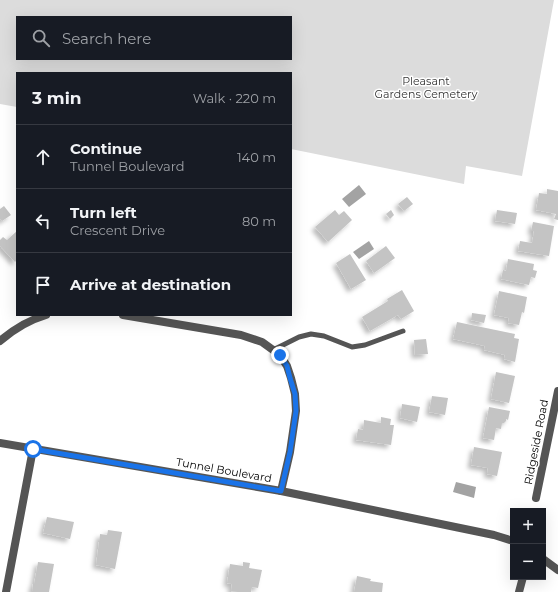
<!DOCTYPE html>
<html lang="en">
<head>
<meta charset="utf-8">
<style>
	:root { --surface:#171b24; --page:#20242c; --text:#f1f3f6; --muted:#9ea1a6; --line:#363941 }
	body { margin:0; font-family:Montserrat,sans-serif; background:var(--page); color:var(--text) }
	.controls { position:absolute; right:12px; bottom:12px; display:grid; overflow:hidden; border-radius:0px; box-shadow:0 4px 16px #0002 }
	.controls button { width:36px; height:36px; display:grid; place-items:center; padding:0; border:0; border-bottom:1px solid var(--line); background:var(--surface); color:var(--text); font:20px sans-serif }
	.stop { position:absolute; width:12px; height:12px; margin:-9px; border:3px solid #1a73e8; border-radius:50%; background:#fff }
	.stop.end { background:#1a73e8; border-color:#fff; box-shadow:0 1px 4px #0008 }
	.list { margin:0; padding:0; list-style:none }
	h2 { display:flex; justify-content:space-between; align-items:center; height:52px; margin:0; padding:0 16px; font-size:17px }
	h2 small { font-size:13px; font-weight:400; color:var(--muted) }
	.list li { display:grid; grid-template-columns:26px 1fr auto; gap:12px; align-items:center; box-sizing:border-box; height:64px; padding:0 16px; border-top:1px solid var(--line) }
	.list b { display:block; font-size:15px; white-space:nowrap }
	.list p { margin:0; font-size:13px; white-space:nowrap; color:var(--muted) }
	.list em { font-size:13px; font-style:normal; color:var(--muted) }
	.icon { flex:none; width:22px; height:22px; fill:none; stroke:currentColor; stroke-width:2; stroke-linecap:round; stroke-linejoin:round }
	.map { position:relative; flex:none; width:558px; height:592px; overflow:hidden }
	.search { position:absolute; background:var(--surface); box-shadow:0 4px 16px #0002; left:16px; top:16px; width:276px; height:44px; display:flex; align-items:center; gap:10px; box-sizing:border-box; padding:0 14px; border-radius:0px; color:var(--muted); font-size:15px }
	.panel { position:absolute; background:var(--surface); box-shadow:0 4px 16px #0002; left:16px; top:72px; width:276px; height:244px; border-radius:0px }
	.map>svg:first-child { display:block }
	.green { fill:#dcdcdc; fill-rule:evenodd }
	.water { fill:#a3a3a3 }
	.building { fill:#c4c4c4; filter:url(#shadow) }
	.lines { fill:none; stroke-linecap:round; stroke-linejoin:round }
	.service { stroke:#555; stroke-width:5 }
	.minor { stroke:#555; stroke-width:8 }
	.tertiary { stroke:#555; stroke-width:8 }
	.route { stroke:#1a73e8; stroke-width:5 }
	.labels { text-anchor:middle; stroke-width:3; stroke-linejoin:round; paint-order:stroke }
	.park-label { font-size:11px; fill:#333; stroke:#fff }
	.street-label { font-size:11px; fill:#000; stroke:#fff }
</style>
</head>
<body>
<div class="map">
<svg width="558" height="592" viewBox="0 0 558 592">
	<defs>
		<filter id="shadow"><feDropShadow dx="-3.5" dy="3.5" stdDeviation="2" flood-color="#0004"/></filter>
	</defs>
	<rect width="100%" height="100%" fill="#fff"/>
	<path class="green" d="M0,0H554L522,176L466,166L464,184L291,149V73H17V107L0,104ZM17,17H291V59H17Z"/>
	<path class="water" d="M359,185L366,194L349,207L342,199Z
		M369,241L374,249L359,259L353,252Z
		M456,482L476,487L474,498L453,492Z"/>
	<path class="building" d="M547,189L558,191V220L554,219L556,214L536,210L539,193L547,194Z
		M407,197L413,204L404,211L398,204Z
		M4,206L11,215L2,221L0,219V209Z
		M335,210L339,215L344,211L352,220L328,242L315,227Z
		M391,210L394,215L390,219L386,214Z
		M497,210L517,213L515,224L495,221Z
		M533,222L554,226L549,256L518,251L520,241L532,243L534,231H531Z
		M17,231V260L15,262L0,246V240L3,237L7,240Z
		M386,246L395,258L374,273L366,261Z
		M350,254L366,280L351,289L336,263Z
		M508,259L534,264L533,270L537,271L535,278L531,277L529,285L501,279L503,270L506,271Z
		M402,290L414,311L401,319L398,315L370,331L362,317L388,301L387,299Z
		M499,291L527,297L524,313L522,312L519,325L508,323L509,318L494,315Z
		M472,313L486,315L484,323L471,320Z
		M457,322L515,334L514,338L519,339L515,362L504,359L505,355L484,350L485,346L453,339Z
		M426,339L428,354L415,355L414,340Z
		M496,372L515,376L509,403L491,399Z
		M432,396L448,398L445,415L429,412Z
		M402,404L420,407L417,422L400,418Z
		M489,407L510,411L508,420L506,419V421L504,423H502L501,429L496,428L494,440L483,438Z
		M381,417L391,419L390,425H394L391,445L356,440L358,429L363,430L364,420L381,423Z
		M474,447L502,452L497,476L487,474L488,468L471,465Z
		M47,517L74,522L70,539L43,533Z
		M108,530L122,532L115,569L96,565L100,534L107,535Z
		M38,562L54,564L49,592H32L33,584H34Z
		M243,562L250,563L249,568L262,570L258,588L252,587L251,592H238L231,591L232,584L227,583L230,564L243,566Z
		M357,576L371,579L370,581L383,583L382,592H354Z"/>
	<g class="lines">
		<path class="service" d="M273,350L299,337L311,334L324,336L352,347L365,345L403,331"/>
		<path class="minor" d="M123,315L241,335L262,342L280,355L287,366L291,378L295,394L296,411L290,452L281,491
			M0,341C14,329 29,320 46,315
			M536,498L558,391
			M6,592L33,449
			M519,592L523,577"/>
		<path class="tertiary" d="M0,443L281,491L494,535L513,541
			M543,559L558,570"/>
	</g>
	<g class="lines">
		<path class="route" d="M33,449L281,491L290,452L296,411L295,394L290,378L287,366L280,355"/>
	</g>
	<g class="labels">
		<g class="park-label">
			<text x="426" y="85">Pleasant<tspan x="426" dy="13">Gardens Cemetery</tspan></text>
		</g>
		<g class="street-label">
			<text transform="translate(536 442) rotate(-79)" y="4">Ridgeside Road</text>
			<text transform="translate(224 470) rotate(10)" y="4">Tunnel Boulevard</text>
		</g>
	</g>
</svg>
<div class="controls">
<button>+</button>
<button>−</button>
</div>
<div class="stop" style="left:33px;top:449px"></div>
<div class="stop end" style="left:280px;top:355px"></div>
<div class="search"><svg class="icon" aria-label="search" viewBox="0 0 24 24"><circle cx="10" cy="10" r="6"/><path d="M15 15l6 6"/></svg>Search here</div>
<section class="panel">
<h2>3 min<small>Walk · 220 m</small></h2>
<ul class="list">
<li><svg class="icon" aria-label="ahead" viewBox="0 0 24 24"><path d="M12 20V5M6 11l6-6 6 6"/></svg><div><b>Continue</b><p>Tunnel Boulevard</p></div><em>140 m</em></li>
<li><svg class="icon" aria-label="left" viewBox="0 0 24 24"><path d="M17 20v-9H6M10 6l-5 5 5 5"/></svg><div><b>Turn left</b><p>Crescent Drive</p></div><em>80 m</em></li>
<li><svg class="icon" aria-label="arrive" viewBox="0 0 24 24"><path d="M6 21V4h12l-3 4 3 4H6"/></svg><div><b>Arrive at destination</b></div></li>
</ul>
</section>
</div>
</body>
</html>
